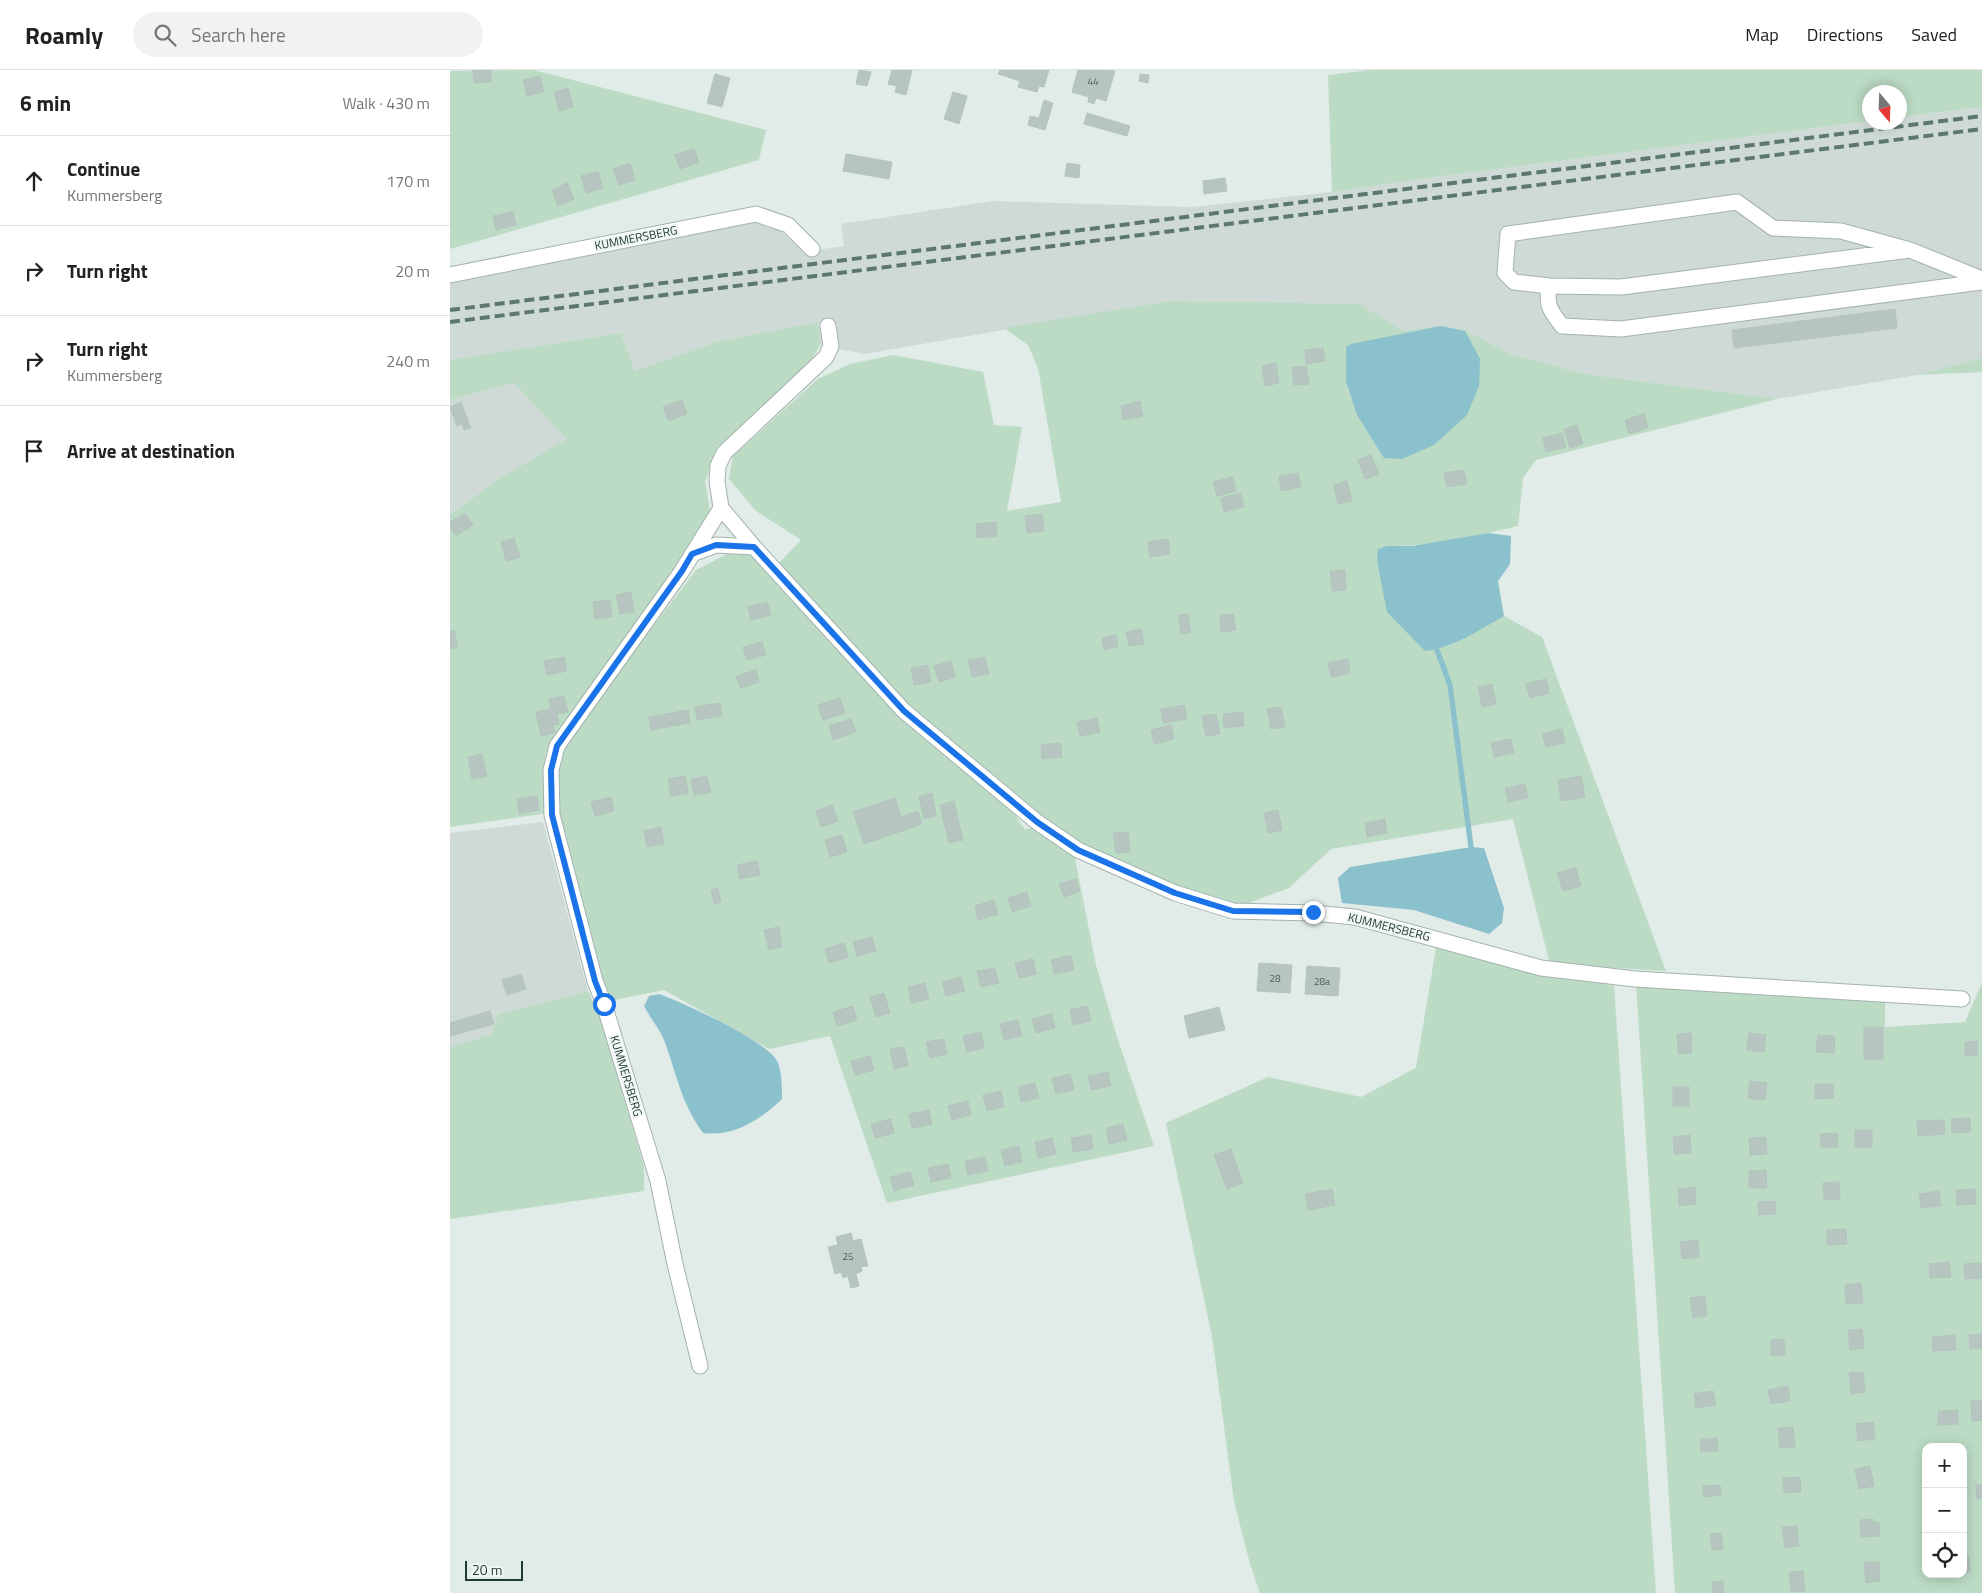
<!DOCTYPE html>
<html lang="en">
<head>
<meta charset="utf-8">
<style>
	:root { --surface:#fff; --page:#f2f2f2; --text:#222; --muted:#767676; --line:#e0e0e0 }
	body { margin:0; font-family:"Titillium Web",sans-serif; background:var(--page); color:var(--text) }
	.controls { position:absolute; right:15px; bottom:15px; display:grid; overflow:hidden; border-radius:10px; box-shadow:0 2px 12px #0003 }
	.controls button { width:45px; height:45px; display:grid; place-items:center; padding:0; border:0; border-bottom:1px solid var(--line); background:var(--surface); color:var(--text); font:25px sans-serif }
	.compass { position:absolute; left:1412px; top:15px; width:45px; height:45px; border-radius:50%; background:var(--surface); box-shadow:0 2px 12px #0003; rotate:161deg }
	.scale { position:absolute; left:15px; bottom:12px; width:58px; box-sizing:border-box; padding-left:5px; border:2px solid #223a35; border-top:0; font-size:14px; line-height:18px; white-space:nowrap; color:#223a35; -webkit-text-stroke:4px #f1f7f4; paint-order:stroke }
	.stop { position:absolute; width:15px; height:15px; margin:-11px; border:4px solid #1a73e8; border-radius:50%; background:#fff }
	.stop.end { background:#1a73e8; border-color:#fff; box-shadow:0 1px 5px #0008 }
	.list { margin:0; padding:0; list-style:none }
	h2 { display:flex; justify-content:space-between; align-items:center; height:65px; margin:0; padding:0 20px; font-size:21px }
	h2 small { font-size:16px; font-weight:400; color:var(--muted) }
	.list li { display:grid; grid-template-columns:32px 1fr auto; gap:15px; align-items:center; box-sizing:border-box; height:90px; padding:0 20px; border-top:1px solid var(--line) }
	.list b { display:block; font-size:19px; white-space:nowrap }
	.list p { margin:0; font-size:16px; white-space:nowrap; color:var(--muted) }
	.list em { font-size:16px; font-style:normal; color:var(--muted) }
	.icon { flex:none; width:28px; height:28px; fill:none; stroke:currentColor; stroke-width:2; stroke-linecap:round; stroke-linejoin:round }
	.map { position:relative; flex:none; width:1532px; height:1523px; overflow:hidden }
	header { display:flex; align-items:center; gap:30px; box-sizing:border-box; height:70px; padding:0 25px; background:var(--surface); border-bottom:1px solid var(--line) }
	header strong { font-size:24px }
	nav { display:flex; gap:28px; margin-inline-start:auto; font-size:18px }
	.search { width:350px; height:45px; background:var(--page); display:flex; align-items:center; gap:12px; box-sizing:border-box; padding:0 18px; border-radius:28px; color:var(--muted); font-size:19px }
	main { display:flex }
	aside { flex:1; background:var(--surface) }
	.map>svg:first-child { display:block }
	.built { fill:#cfdad6 }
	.green { fill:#bbdbc5; fill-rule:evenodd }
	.water { fill:#8bc0cd }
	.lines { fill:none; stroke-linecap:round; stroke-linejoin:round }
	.stream { stroke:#8bc0cd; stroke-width:5.5 }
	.building { fill:#b6c5c0; stroke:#b4c4be }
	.minor-casing { stroke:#a4b2ae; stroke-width:17 }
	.minor { stroke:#fff; stroke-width:15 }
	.rail { stroke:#5c7670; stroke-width:4; stroke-dasharray:10 5; stroke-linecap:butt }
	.route { stroke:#1a73e8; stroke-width:6 }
	.labels { text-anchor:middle; stroke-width:4.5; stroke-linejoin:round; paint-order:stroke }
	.number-label { font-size:10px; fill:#475d58 }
	.street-label { font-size:12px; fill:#223a35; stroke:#f1f7f4 }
</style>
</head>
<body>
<header>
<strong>Roamly</strong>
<div class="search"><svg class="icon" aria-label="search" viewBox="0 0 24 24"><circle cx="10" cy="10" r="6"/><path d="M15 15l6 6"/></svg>Search here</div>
<nav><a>Map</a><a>Directions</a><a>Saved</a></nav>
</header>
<main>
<aside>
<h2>6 min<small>Walk · 430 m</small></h2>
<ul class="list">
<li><svg class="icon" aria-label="ahead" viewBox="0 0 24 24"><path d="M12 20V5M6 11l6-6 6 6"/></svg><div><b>Continue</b><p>Kummersberg</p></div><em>170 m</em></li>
<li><svg class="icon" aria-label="right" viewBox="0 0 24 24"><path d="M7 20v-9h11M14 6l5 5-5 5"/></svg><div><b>Turn right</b></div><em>20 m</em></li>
<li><svg class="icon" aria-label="right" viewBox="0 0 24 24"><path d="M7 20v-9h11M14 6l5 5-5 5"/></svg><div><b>Turn right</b><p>Kummersberg</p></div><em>240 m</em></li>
<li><svg class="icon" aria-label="arrive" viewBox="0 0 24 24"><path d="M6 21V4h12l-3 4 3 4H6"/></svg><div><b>Arrive at destination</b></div></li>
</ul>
</aside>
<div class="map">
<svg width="1532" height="1523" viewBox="0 0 1532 1523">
	<rect width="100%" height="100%" fill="#e1ebe7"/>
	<path class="built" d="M1532,37V288L1467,305L1327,329L1135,304L1060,284L1015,260L991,256L953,261L910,234L721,231L414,284L370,275L368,252L266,272L185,301L171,263L0,290V211L283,154L308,153L332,162L353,182L394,176L391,154L543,131L742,137L882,122L984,107L1419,51L1450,52V47Z
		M64,313L118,369L47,410L0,445V330Z
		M93,752L138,921L48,944L42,964L0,977V763Z"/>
	<path class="green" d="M84,0L316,60L309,90L0,179V1Z
		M920,0H1532V37L1450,47V22H1420L1419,51L984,107L882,122L878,5Z
		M721,231L910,234L953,261L991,256L1015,260L1060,284L1135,304L1327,329L1086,390L1073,408L1068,456C1025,466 981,477 937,476L1000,575L1054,546L1092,567L1216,901L1100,894L1063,749L881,779L839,818L785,838L724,820L629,777L444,626L329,493L351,470L306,441L279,409L283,386L368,309L400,294L443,285L533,302L544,355L572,357L557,441L611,432L588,298L578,275L554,258Z
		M368,252L370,275L356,299L267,380L255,411L260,441L222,505L103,673L98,743L0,757V445L47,410L117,369L64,313L0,330V290L171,263L185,301L266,272Z
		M1532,288V302L1467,305Z
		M295,475L558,734L575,760L584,757L624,783L646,895L666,964L704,1076L437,1133L380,966L319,979L214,920L159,931L106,743V698L113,675L246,500Z
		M986,878L1164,916L1206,1523H810L800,1494L784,1431L762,1266L716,1053L818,1007L911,1027L966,998Z
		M1186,913L1435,929V957L1515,952L1532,913V1523H1225ZM1476,1377H1513V1504H1476Z
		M138,921L150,946L194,1097V1121L0,1149V977L42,964L48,944Z"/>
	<path class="water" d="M991,256L1015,261L1030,289L1029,316L1017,345L984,375L952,389L934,388L907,345L896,311V277L901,274Z
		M1039,463L1061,466L1060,494L1048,511L1054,546C1029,560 1003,578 975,581L937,542L927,491L928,479L937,476H962Z
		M1021,777L1034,778L1054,838L1052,853L1039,864L964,840L892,833L888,808L900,797Z
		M209,924C232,932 317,971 327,991C332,1001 332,1018 332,1029C310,1050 284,1067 253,1063C230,1031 227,1004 214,970C209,958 200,948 194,936L199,926Z"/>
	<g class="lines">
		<path class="stream" d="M987,580L1000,615L1021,777"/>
	</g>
	<path class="building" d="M23,0H41V12L24,13Z
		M409,0L421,2L417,16L406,14Z
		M442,0H451L447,16L438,14Z
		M451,0H462L456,25L445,22Z
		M550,0H599L594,17L589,16L587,22L568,17L570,11L548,4Z
		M628,0L665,1L656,31L646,28L644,34L638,32L639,27L622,22Z
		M265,4L280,8L272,37L257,33Z
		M690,4L699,5L698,13L689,11Z
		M90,6L94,22L77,26L73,10Z
		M118,18L123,37L109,41L104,22Z
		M503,22L517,26L509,54L494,49Z
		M594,30L603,33L595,60L578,55L580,46L589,48Z
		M637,43L680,56L677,66L634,54Z
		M244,79L249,92L230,99L225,85Z
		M396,84L442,92L439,109L393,101Z
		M180,93L185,110L169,115L163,99Z
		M617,93L630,95L629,108L615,106Z
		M148,102L153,118L136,123L131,106Z
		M775,108L777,121L754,124L753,111Z
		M117,113L124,129L108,136L102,120Z
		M63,142L66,155L46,160L43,146Z
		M1445,239L1447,258L1284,278L1282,260Z
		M873,278L875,291L856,294L855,280Z
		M826,293L829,313L815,316L812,296Z
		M856,296L859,314L844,315L842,297Z
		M232,330L237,344L218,351L213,337Z
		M690,331L693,346L673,350L671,336Z
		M11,332L21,358L14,360L12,354L7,356L0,337Z
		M1194,344L1198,358L1179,364L1175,350Z
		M1127,355L1133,374L1120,378L1114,359Z
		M1112,363L1116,377L1096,382L1093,368Z
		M921,385L929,404L915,409L908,390Z
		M1014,400L1017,414L997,417L994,403Z
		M848,403L851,417L831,421L829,406Z
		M783,407L786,421L767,426L763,412Z
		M897,411L902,431L888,434L884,415Z
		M791,423L794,437L774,442L771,428Z
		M15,443L23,455L6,466L0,457V452Z
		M592,444L594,461L577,463L575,446Z
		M546,452L547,466L527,468L526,454Z
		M64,468L70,487L56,491L51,472Z
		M718,469L720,484L700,487L698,472Z
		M895,500L896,520L882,521L880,501Z
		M181,522L184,542L170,544L166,525Z
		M160,530L162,547L145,549L143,532Z
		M317,532L321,545L301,550L298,537Z
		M738,544L741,562L731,564L728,545Z
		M783,544L786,560L771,562L770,546Z
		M691,559L694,574L679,576L676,562Z
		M0,561H5L7,578L0,579Z
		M666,565L668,577L654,580L652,568Z
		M312,572L316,585L297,590L293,577Z
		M114,587L117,601L97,605L94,591Z
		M535,587L539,604L522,607L518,590Z
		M898,589L900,603L881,607L878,593Z
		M501,591L505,607L489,612L484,596Z
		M478,595L481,612L464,615L461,598Z
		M306,600L309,612L290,618L286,606Z
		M1096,609L1099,623L1080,628L1076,614Z
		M1042,614L1046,634L1032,637L1028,617Z
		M114,626L118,642L107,644L109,654L103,655L105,663L91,666L86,642L101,639L99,629Z
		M390,628L395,643L373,650L368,635Z
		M270,633L272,646L247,650L245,637Z
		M734,635L737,649L713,653L711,639Z
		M831,637L835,657L821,659L817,639Z
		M238,640L240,653L201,660L199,647Z
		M793,642L794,656L774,658L773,644Z
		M766,644L770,664L756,666L752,646Z
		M647,648L650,662L630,666L627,652Z
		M401,649L406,662L383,670L379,656Z
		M721,655L724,669L704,674L701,660Z
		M1112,659L1115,673L1096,677L1092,664Z
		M1061,669L1064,683L1044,687L1041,673Z
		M611,673L612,687L592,689L591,675Z
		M32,684L37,706L22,709L18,687Z
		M235,706L238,723L221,726L218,709Z
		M257,706L261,722L244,725L241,709Z
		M1131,706L1135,727L1111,731L1108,710Z
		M1075,714L1078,728L1058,732L1055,718Z
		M482,723L486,746L474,749L469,726Z
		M87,726L89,740L69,744L67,729Z
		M161,727L164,741L145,746L141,732Z
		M445,728L451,747L468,741L472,754L414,774L403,742Z
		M504,731L513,770L499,773L490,735Z
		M382,735L388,751L371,757L366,741Z
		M828,740L832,760L818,763L814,743Z
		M935,749L937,763L917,767L915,753Z
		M211,757L214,774L197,777L194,761Z
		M678,762L680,782L666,783L663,763Z
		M392,765L397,782L380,787L375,770Z
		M307,791L310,805L290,809L287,795Z
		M1126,798L1131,816L1113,821L1107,803Z
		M626,809L630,821L614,827L609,814Z
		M268,818L271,832L264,834L261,820Z
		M577,822L581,836L562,842L558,828Z
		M544,830L548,844L528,850L525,836Z
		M329,857L332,877L319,880L314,860Z
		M422,867L426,881L407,886L403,872Z
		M394,873L398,887L379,893L375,879Z
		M621,885L624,900L604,904L601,890Z
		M583,889L586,904L569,908L565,893Z
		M809,893L842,895L840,923L807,921Z
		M857,896L890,898L888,926L855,924Z
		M545,898L549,913L531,917L527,901Z
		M71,904L76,919L57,925L52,910Z
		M511,907L515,921L496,926L492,912Z
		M475,913L479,929L461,933L458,917Z
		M434,923L440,943L426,947L420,927Z
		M403,936L407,950L387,956L383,942Z
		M637,936L641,951L623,955L620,940Z
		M769,937L775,960L739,968L734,946Z
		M40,941L44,954L0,966V953Z
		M602,944L605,958L586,963L582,949Z
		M568,950L572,966L554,970L550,954Z
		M1414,957H1433V990L1414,989Z
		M531,962L534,978L517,982L513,966Z
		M1241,963L1242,983L1228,984L1227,964Z
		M1299,963L1316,965L1314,982L1297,980Z
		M1368,965L1385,966L1384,983L1366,982Z
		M494,969L497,984L480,988L476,972Z
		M1527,971V985L1515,986V972Z
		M454,977L458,996L444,999L440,979Z
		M420,986L424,1000L405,1005L401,991Z
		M658,1002L661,1016L641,1020L638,1006Z
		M620,1004L624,1020L606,1024L602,1008Z
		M1300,1011L1317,1013L1315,1030L1298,1028Z
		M585,1013L589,1028L571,1032L568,1017Z
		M1365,1014H1383L1384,1028L1365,1029Z
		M1223,1017H1239V1036H1223Z
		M551,1021L554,1037L537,1041L533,1025Z
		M518,1031L521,1045L502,1050L498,1036Z
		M479,1040L482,1054L462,1058L459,1044Z
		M1520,1048L1521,1062L1502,1063L1501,1049Z
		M441,1049L444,1063L425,1068L421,1054Z
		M1494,1050L1495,1064L1468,1066L1467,1051Z
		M673,1054L677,1070L659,1074L656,1058Z
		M1405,1060H1422V1077H1405Z
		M1387,1063L1388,1077H1371L1370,1064Z
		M641,1065L643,1079L623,1082L621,1068Z
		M1240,1065L1241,1083L1224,1084L1223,1067Z
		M1316,1067L1317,1084L1300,1085L1299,1068Z
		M602,1068L606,1084L588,1088L585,1072Z
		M569,1076L572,1092L555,1096L551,1080Z
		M781,1079L793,1113L777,1119L764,1085Z
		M535,1087L538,1101L518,1105L515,1091Z
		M498,1094L501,1108L481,1112L478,1098Z
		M1316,1100L1317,1118H1299V1101Z
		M460,1102L464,1115L444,1121L440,1107Z
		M1389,1112L1390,1129L1374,1130L1373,1113Z
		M1245,1117L1246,1134L1229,1136L1228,1119Z
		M882,1119L885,1135L858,1140L855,1124Z
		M1525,1119L1526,1134L1507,1135L1506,1120Z
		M1489,1121L1491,1136L1471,1138L1469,1124Z
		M1325,1131L1326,1144L1309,1145L1308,1132Z
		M1396,1159L1397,1174L1377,1175V1160Z
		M401,1163L403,1171L411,1169L418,1196L411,1197L412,1201L406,1204L409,1216L401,1218L398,1206L393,1208L391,1202L385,1204L378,1177L388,1175L386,1167Z
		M1248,1170L1249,1187L1232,1189L1230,1172Z
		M1499,1192L1501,1207L1480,1208L1479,1194Z
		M1532,1193V1208L1515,1209L1514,1194Z
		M1411,1213L1413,1233L1396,1234L1395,1215Z
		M1255,1226L1257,1246L1243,1248L1240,1228Z
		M1412,1259L1414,1278L1400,1280L1398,1260Z
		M1532,1264V1278L1520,1279L1519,1265Z
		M1505,1265L1506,1280L1483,1281L1482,1267Z
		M1334,1269L1335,1285H1321V1270Z
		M1413,1302L1415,1322L1401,1324L1399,1303Z
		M1338,1316L1340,1331L1321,1334L1318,1320Z
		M1263,1321L1266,1335L1246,1338L1244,1324Z
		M1521,1331H1532V1350L1522,1351Z
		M1508,1340V1354L1488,1355V1341Z
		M1423,1352L1425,1369L1408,1371L1406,1354Z
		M1343,1357L1345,1377L1330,1378L1328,1358Z
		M1267,1368L1268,1381L1251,1382L1250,1370Z
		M1420,1396L1424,1416L1409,1419L1405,1399Z
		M1350,1407L1351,1422L1334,1423L1333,1408Z
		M1270,1415L1271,1425L1254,1427L1253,1416Z
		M1526,1415H1532V1428L1527,1429Z
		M1513,1416H1516V1431H1513Z
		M1423,1449V1453L1429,1452L1430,1466L1411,1467L1410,1450Z
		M1347,1456L1349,1476L1335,1478L1332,1457Z
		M1271,1463L1273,1479L1262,1480L1260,1464Z
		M1519,1487L1520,1502L1513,1503V1488Z
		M1414,1492H1429L1430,1511L1416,1513Z
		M1353,1501L1355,1521L1341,1522L1339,1502Z
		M1273,1511L1274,1523H1263L1262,1512Z"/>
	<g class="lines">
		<g class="minor-casing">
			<path id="minor" d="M1460,180L1391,161L1323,158L1287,132L1058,164L1055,203L1064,212L1099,216C1096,236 1100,240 1112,256L1171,259L1532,212
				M0,205L306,144L338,155L362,179
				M1099,216L1171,217L1460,180L1532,209
				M378,256L381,276L376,287L274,383L268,396L267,411L271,438L304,477L454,641L587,752L628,780L725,823L783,841L863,843L905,847L1091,898L1185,909L1512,929
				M242,484L266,475L304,477
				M250,1296L225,1194L208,1111L154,934L145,911L102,745L101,700L107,676L232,501L271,438"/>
		</g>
		<use href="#minor" class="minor"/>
		<path class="rail" d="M0,240L1532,46
			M0,252L1532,59"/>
	</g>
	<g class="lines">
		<path class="route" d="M154,934L145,911L102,745L101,700L107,676L232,501L242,484L266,475L304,477L454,641L587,752L628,780L725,823L783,841L863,842"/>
	</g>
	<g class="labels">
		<g class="number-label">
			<text x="643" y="15">44</text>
			<text x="825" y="912">28</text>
			<text x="872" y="915">28a</text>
			<text x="398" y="1190">25</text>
		</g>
		<g class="street-label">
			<text transform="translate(186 168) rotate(-11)" y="4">KUMMERSBERG</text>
			<text transform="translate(939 857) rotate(14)" y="4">KUMMERSBERG</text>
			<text transform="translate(176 1006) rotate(73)" y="4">KUMMERSBERG</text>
		</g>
	</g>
</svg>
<div class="controls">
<button>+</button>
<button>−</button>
<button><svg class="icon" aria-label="locate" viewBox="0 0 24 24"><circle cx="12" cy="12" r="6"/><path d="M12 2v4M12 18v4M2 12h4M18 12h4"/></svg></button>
</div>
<svg class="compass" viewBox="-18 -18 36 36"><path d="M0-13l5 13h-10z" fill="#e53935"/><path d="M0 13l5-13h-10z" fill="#767676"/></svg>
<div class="scale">20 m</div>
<div class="stop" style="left:154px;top:934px"></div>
<div class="stop end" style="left:863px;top:842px"></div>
</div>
</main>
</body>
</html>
